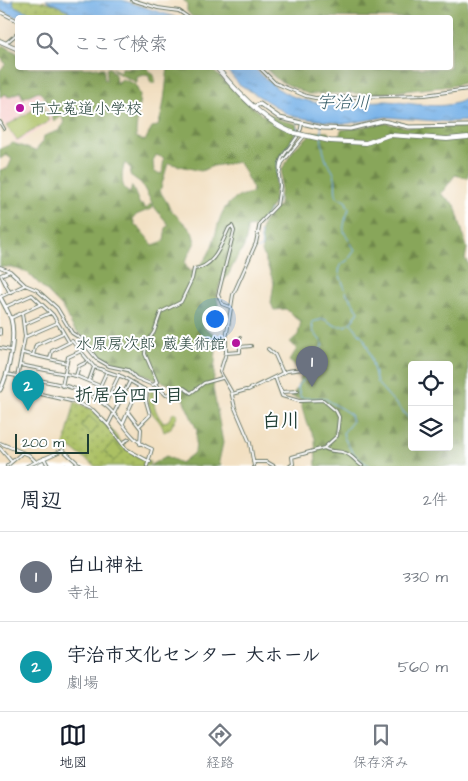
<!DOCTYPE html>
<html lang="ja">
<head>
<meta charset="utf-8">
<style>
	:root { --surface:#fff; --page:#f2f2f3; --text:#1f2937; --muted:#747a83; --line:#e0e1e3; --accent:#111827 }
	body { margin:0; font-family:"Architects Daughter","Klee One",sans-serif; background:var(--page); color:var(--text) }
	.controls { position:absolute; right:15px; bottom:15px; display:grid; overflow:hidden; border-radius:5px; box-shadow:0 5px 20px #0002 }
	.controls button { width:45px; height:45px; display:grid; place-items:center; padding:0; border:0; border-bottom:1px solid var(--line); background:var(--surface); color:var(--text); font:25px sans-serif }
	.scale { position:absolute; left:15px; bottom:12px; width:74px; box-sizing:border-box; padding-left:5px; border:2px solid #1f3d34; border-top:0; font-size:14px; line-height:18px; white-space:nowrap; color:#1f3d34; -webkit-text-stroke:4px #fff; paint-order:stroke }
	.you { position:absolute; left:214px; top:318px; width:18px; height:18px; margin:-12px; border:4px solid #fff; border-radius:50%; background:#1a73e8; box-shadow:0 0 0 8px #1a73e833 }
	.badge { display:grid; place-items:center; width:32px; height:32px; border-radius:50%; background:var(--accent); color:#fff; font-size:16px; font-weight:700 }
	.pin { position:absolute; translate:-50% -41px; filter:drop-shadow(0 1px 2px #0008) }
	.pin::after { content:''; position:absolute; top:26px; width:18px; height:15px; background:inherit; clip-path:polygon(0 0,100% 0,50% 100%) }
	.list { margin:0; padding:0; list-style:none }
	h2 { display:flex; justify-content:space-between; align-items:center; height:65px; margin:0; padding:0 20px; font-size:21px }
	h2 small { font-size:16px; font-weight:400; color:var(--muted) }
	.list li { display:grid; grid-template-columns:32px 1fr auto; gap:15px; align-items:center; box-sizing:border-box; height:90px; padding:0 20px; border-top:1px solid var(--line) }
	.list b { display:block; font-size:19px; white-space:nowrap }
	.list p { margin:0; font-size:16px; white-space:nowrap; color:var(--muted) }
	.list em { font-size:16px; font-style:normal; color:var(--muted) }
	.icon { flex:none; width:28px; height:28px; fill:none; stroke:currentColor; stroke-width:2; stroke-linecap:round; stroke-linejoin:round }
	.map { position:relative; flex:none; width:468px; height:466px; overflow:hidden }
	.search { position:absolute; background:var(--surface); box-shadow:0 5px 20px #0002; left:15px; right:15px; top:15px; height:55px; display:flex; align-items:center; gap:12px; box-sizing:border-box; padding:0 18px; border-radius:5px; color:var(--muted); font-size:19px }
	.sheet { height:245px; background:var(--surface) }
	nav { display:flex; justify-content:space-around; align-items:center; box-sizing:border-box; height:70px; border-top:1px solid var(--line); background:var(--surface); font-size:14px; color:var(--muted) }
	nav a { display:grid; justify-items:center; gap:2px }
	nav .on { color:var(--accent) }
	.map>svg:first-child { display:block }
	.built { fill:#f7d0ce }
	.forest { fill:url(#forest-firs); stroke:#547247; fill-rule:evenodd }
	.park { fill:url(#park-dots); stroke:#657e4c }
	.pitch { fill:#abc064; stroke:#657e4c }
	.water { fill:url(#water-ripples); stroke:#4c788e }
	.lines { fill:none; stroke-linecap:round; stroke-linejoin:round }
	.stream { stroke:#78b2e8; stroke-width:1 }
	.street-casing { stroke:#697666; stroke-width:4 }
	.secondary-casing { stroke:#697666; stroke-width:5 }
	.primary-casing { stroke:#697666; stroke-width:5.5 }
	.street { stroke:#fff; stroke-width:2 }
	.secondary { stroke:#fff; stroke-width:3 }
	.primary { stroke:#fff; stroke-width:4 }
	.primary-bridge-casing { stroke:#697666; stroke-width:5.5; stroke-linecap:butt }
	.primary-bridge { stroke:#fff; stroke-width:4 }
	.poi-dot { fill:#b5179e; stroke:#fff; stroke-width:2 }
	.labels { text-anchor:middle; stroke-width:4; stroke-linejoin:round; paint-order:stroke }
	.poi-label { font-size:16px; fill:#1f3d34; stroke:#fff; text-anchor:start }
	.water-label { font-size:18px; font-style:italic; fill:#3a606a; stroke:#fff }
	.neighbourhood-label { font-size:18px; font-weight:bold; fill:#1f3d34; stroke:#fff }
	.quarter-label { font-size:19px; font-weight:bold; fill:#1f3d34; stroke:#fff }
</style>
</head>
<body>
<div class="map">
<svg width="468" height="466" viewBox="0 0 468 466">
	<defs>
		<pattern id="forest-firs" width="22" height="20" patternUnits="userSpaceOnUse" patternTransform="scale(1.25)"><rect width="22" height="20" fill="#88a65a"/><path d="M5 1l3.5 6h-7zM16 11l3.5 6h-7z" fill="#6f884b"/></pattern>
		<pattern id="park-dots" width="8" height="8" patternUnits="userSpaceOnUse" patternTransform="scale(1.25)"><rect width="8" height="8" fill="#abc064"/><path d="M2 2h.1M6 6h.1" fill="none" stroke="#8b9d53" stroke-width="1.8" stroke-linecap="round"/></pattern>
		<pattern id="water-ripples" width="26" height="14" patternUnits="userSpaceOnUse" patternTransform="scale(1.25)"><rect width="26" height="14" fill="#78b2e8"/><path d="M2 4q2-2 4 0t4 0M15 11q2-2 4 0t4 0" fill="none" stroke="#6292bd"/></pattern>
	</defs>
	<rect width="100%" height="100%" fill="#fff"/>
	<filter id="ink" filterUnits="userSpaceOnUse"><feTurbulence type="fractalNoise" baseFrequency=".02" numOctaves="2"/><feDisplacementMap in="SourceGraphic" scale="10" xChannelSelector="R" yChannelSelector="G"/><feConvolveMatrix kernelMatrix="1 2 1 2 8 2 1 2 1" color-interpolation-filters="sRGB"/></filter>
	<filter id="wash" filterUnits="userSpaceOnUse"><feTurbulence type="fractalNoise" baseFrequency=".0096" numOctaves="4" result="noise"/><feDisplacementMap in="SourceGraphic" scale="20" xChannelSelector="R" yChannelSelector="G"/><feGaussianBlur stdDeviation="1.12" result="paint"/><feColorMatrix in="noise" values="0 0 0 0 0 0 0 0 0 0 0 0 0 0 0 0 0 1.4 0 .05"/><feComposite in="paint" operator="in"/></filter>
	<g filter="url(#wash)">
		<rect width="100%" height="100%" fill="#f2e0c2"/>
		<path class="built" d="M38,89L52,121L17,143L0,119V95L19,91L24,97Z"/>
		<path class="forest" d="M183,0H468V82L451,86L382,93L308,94L278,80L265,68H450V18L192,17L187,11V3Z
			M3,45L17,53L18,68H104V79L106,81L107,68H110L115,75L116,83L122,79L135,84L140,95L136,131V137L145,141L152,127L158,126C165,106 165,88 168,68H210L263,116L268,113L280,120L296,124L297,130L277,165L274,202L258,226L247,227C247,248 242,248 233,265C229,274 228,277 220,283L217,296L219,310L215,311L211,316H204L203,327L217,336L213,388L223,443L219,461L221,466H149L166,456L181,463L195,452L197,430L178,388L99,355L97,348L74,329L62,307L28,273L11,267H0V170L8,168L12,159L6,155L0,159V149L13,143L35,151L43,142L44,136L58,131L64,124L62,116L54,122L45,97L38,91L23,98L20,92L8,97L6,94L0,97V70L6,64L0,57V48ZM156,155L164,158L162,174L154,172L153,161ZM239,162L253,189L252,193C209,200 224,237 203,262C200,265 195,269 191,272L187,268L185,262L195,242L192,231L172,211L160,191L168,163L201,171L213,166ZM125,163L131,169L130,175L141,183L155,208L169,225L166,227L164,241L153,245L139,228L135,226L133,219L136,215L153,208L151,203L146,209L143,205H140L132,186L130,193C120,189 121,173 125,163Z
			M112,68L120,72L122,68H147L154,75L155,83H151L148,74L137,77V83C129,77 118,76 112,68Z
			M384,123L407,127H468V178L455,175L441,194L455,205L467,248L465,259L468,263V466H316L315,438L306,422L300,400L291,396L296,390L303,372L289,361L297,349L290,342L298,335L301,321L295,318L286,309L274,310L271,303L274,283L262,251L261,230L264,221L279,205L282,169L294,149L313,132H328L331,137L340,135L341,130ZM412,365H449V447H412Z"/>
		<path class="park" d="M13,0C30,0 63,0 72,16L40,17L14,6Z
			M151,387H154C152,400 154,412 163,422L168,421L174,412L178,415L170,429L164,432C160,413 142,417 151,387Z
			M75,402L93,410L108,425L126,449L150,462L148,466H95L69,447L63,450Z"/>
		<path class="pitch" d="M43,104L49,121L17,140L6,126Z
			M89,416L99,425L91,435L81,426Z
			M114,442L123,452L114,461L104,451Z"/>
		<path class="water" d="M0,0L8,2L13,0L14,6L40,17C23,18 14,18 0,10Z
			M46,0H122L175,17H66L72,16L69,11Z
			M225,68H254C270,82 275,90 297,98C304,100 329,106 333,105C350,103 367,101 386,101C409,102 448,113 468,97V121L449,122L386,117L345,124L301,118L289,115L239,84Z"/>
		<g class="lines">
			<path class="stream" d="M322,121C320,132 322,149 326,160C328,165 332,168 334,174C337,182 334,189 337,197L345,200L349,209C340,233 343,230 355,250L348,260L340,265L339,273L347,294L359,311L353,320L346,326H336L324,319L312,322L313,331L323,344L307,377L297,386L301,398H324L350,414L352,422L343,433C345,445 359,462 371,466
				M258,225L277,202L278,161L298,133L297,118
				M257,250L262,246L260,232
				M351,323L364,339L369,351L377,383L412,422"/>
		</g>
	</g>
	<g filter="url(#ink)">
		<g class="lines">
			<g class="street-casing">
				<path id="street" d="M132,0L158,8L179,11L189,18
					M0,12L18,21
					M6,43L18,33
					M260,68L275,83L306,96L315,98L425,95L468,89
					M0,122L4,129
					M280,171C276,154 301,142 302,123
					M0,267L10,271
					M10,293L1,275L10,271L25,285L37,290L57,308L72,333L80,338L97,359L109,366L128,370L136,378L153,385L157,382L145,354L146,344L154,332L161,312L181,302L192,279L194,269C215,267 221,244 229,228L232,226L234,231L218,295L222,304L230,307
					M0,297L25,285
					M5,307L32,295L53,315L69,342
					M22,313L25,337L15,388L75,402L93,410L108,425L126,449L150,462
					M11,318L41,304
					M25,324L50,313
					M0,329V334
					M25,337L57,323
					M240,347L251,346
					M0,348L10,350
					M268,349L275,355L283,373
					M23,353L67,363
					M226,353L240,352V338
					M33,355L36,345L63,333
					M50,359L52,351L72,341L94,367L123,377L147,391L146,401L150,415L139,426
					M20,365L76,376L100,386
					M6,374C38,381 79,383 105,405C125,421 127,439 152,449L147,466
					M76,376L79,366L87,362
					M275,377L282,396L299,401L323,400L336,411L339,417L337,436L324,448C332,453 337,450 345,453C352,455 356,462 362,466
					M89,381L94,367
					M155,384L166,395L184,388L191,393L204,383L222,378
					M62,386L68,357L79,352
					M279,387L282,392L298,391
					M248,390L287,371L303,369
					M232,394L246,390
					M95,397L106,373
					M75,402L79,390
					M105,404L119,375
					M128,412L141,429L140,444
					M123,423L139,387
					M108,425L130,381
					M0,443L29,455L35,461
					M122,443L129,439
					M0,448L11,461
					M44,458L48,466
					M253,462H267L274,466
					M7,466L22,453
					M27,466L63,450L81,466
					M57,466H63
					M254,466L250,443L235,408L231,391L220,372L226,353V339L233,295L256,243L260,223L277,205L280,186L279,175L282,163L305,135
					M290,466L293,464L292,457L324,448"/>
			</g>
			<g class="secondary-casing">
				<path id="secondary" d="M255,106L260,104L280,118L323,128L350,129L383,121L409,127L468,126
					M0,390C9,374 16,336 11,319C8,311 4,304 0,297"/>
			</g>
			<g class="primary-casing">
				<path id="primary" d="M0,41L18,49
					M217,68C236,91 266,124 295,133
					M303,135L330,141L366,143L389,135L447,139L468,137"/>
			</g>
			<use href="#street" class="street"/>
			<use href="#secondary" class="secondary"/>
			<use href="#primary" class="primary"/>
			<g class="primary-bridge-casing">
				<path id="primary-bridge" d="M295,133L303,135"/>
			</g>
			<use href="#primary-bridge" class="primary-bridge"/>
		</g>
	</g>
	<g class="poi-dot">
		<circle cx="20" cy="108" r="5"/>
		<circle cx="236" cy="343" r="5"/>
	</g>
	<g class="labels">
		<g class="poi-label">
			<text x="30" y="114">市立菟道小学校</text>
			<text x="226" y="349" text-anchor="end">水原房次郎 蔵美術館</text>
		</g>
		<g class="water-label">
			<text transform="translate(343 102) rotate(1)" y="6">宇治川</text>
		</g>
		<g class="neighbourhood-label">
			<text x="129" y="401">折居台四丁目</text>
		</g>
		<g class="quarter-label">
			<text x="281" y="427">白川</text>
		</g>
	</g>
</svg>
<div class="controls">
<button><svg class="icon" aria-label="locate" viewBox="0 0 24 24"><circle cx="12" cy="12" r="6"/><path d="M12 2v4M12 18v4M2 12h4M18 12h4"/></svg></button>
<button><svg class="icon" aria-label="layers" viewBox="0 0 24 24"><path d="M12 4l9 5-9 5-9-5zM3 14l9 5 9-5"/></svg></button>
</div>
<div class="scale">200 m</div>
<div class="you"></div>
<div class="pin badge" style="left:312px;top:387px;background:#6b7280">1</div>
<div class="pin badge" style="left:28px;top:411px;background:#0f9aa8">2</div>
<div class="search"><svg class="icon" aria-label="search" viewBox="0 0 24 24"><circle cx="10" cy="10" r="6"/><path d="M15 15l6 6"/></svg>ここで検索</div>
</div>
<section class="sheet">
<h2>周辺<small>2件</small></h2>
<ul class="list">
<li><span class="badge" style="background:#6b7280">1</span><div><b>白山神社</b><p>寺社</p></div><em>330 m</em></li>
<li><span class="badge" style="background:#0f9aa8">2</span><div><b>宇治市文化センター 大ホール</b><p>劇場</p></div><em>560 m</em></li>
</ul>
</section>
<nav>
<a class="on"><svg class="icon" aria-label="map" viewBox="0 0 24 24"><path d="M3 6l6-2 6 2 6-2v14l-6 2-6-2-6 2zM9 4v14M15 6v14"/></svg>地図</a>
<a><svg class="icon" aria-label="directions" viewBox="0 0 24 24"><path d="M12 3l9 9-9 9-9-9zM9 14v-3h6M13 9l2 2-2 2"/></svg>経路</a>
<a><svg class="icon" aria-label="saved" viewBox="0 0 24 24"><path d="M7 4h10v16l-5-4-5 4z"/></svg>保存済み</a>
</nav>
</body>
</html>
